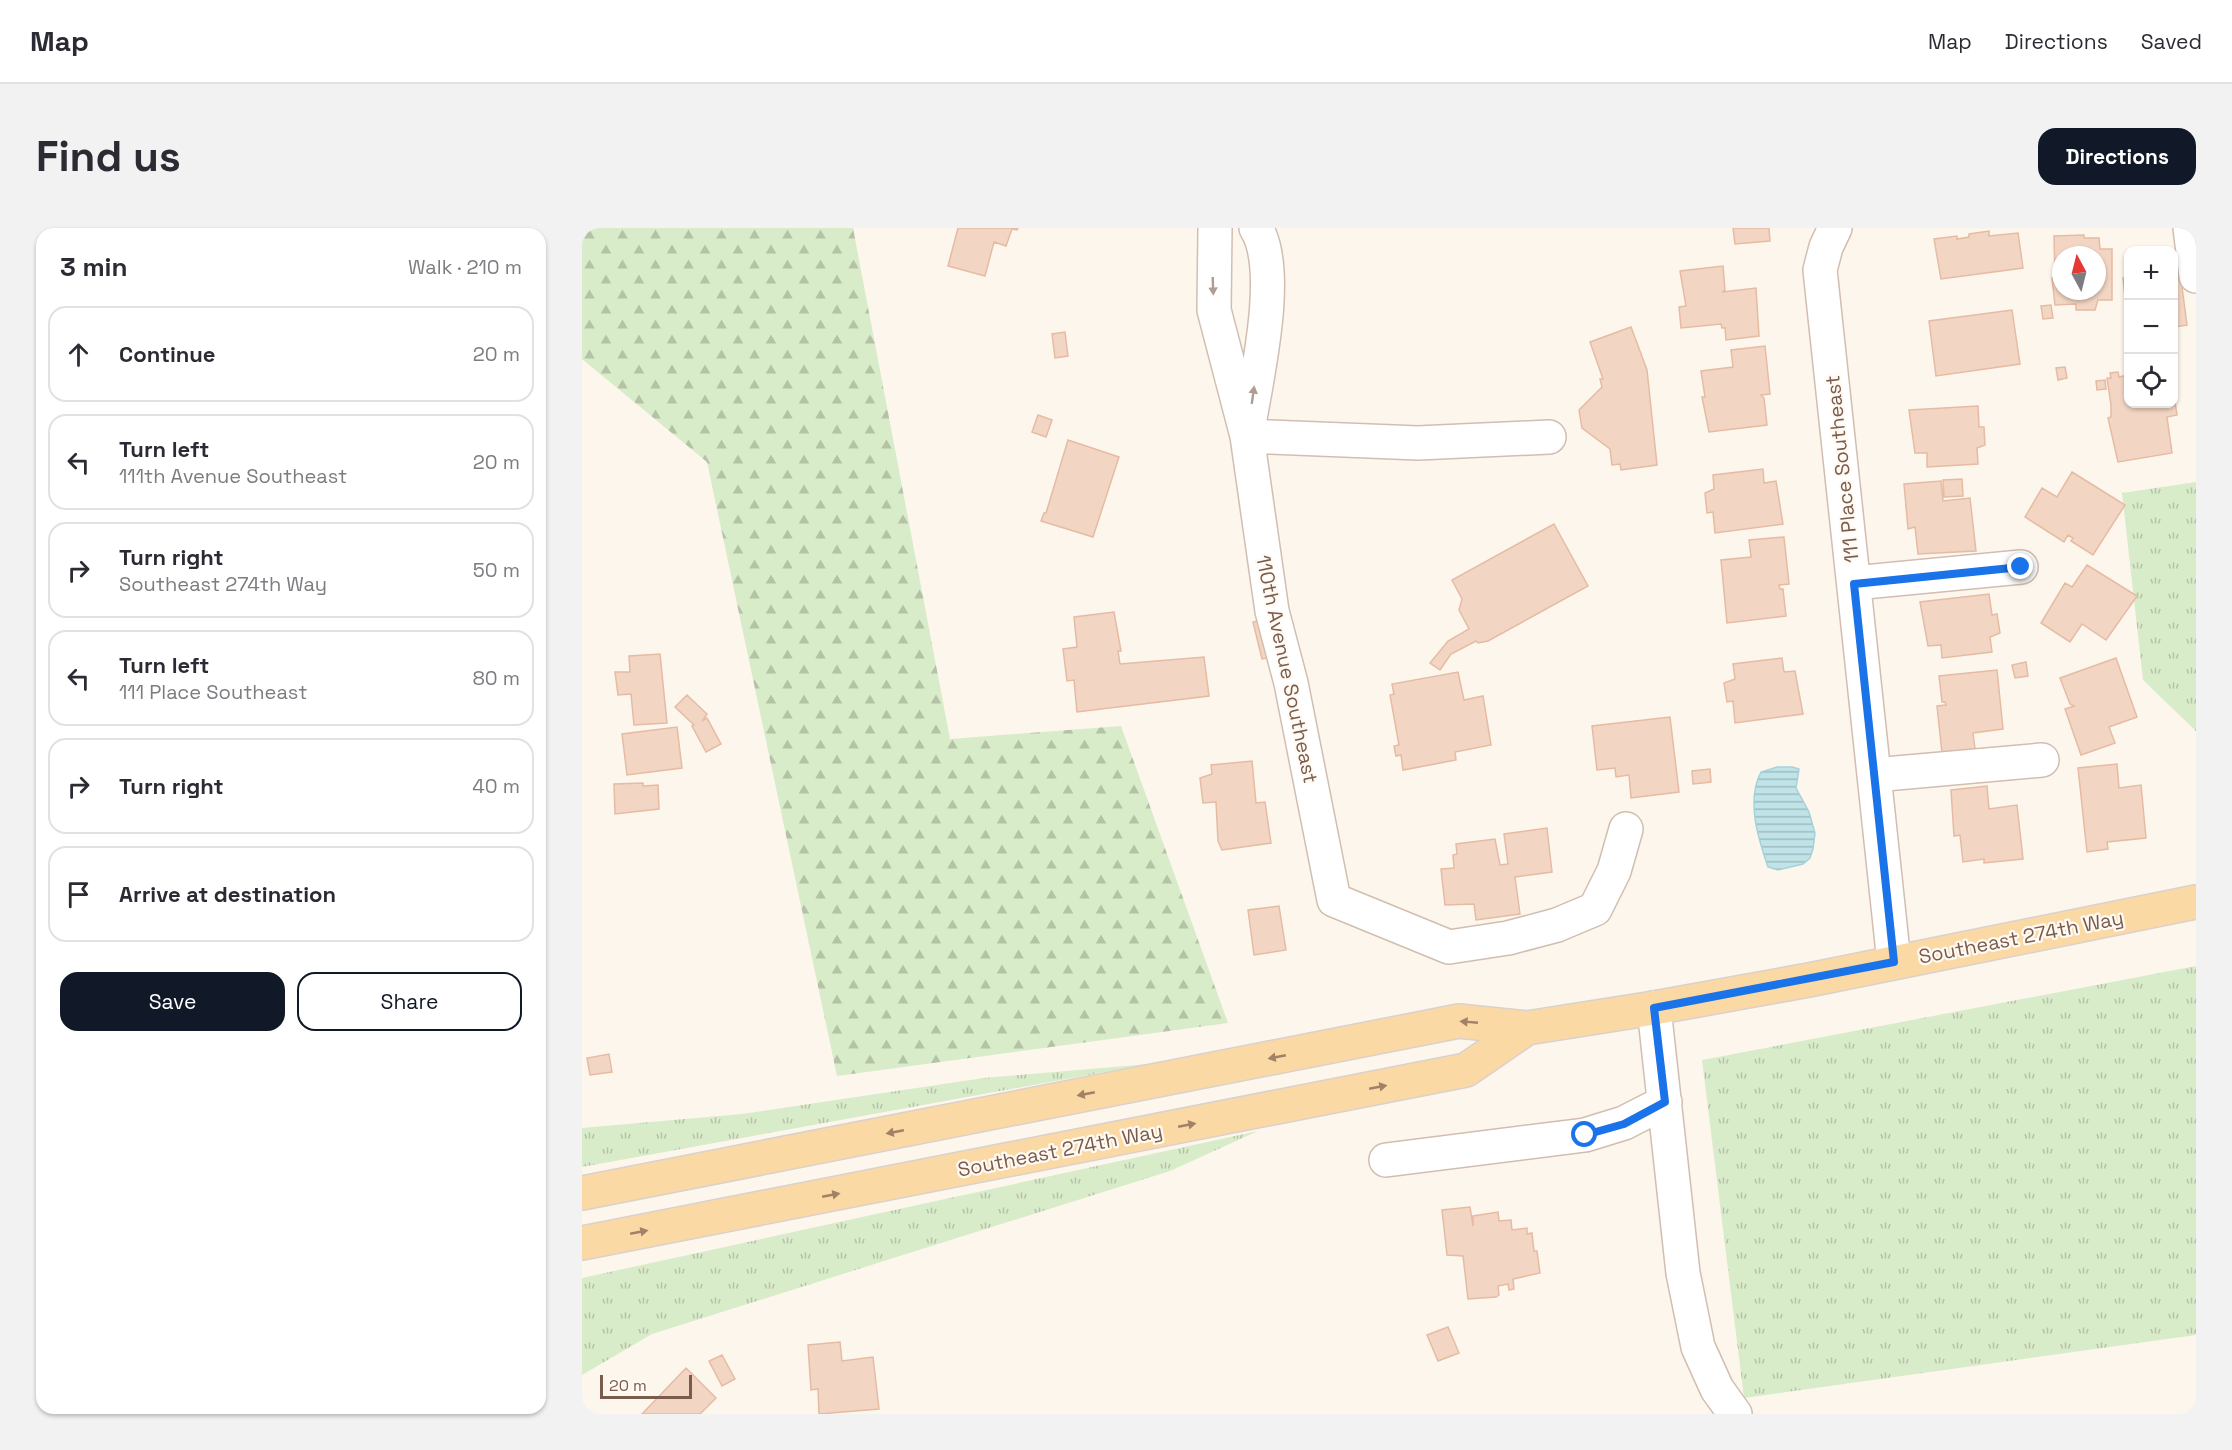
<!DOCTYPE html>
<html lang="en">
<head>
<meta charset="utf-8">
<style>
	:root { --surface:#fff; --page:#f2f2f3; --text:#2b2b33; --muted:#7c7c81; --line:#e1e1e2; --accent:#111827 }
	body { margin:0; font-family:"Space Grotesk",sans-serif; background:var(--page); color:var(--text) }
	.controls { position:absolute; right:18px; top:18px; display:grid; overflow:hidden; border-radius:12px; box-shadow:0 2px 4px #0004 }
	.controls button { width:54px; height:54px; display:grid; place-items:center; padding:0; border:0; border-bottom:2px solid var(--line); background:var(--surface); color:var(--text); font:30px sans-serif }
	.compass { position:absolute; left:1470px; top:18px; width:54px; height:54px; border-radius:50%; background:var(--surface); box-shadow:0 2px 4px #0004; rotate:353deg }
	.scale { position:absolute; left:18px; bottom:15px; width:92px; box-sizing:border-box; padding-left:6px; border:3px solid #7a5c4d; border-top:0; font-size:16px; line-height:21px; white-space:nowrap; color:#7a5c4d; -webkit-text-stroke:4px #fffaf3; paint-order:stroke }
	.stop { position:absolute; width:18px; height:18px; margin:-14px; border:4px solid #1a73e8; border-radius:50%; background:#fff }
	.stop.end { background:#1a73e8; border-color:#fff; box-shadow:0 2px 6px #0008 }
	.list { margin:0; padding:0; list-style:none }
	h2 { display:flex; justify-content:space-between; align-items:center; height:78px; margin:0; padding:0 24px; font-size:26px }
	h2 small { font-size:20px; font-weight:400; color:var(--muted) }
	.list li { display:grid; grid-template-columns:39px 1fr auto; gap:18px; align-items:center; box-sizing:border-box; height:96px; margin:0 12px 12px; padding:0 12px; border:2px solid var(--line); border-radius:18px }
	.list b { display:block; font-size:22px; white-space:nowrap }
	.list p { margin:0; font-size:20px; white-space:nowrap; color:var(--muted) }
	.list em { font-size:20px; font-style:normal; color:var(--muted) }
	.actions { display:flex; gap:12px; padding:18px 24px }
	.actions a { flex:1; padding:14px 0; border:2px solid var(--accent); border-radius:18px; text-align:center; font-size:21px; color:var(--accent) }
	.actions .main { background:var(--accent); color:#fff }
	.icon { flex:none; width:33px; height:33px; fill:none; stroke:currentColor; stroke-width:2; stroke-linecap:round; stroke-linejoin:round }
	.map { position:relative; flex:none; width:1614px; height:1186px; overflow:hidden; border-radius:18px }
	header { display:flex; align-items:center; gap:36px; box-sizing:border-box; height:84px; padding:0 30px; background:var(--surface); border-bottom:2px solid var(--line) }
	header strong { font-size:28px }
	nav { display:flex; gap:33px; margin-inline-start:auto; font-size:21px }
	.intro { display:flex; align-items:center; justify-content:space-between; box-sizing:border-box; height:144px; padding:0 36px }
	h1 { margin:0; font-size:42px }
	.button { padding:15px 27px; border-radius:18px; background:var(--accent); color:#fff; font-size:21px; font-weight:700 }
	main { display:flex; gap:36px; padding:0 36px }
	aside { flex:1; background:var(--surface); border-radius:18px; box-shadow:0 2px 4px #0004 }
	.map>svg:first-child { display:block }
	.grass { fill:url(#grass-tufts) }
	.forest { fill:url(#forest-firs) }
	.water { fill:url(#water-rules); stroke:#a5d3da; stroke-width:1.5 }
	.building { fill:#f3d5c3; stroke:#e6bba3; stroke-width:1.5; fill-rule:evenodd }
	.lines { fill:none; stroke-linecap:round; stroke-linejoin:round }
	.minor-casing { stroke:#d1beb0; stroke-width:36 }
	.major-casing { stroke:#dad1cd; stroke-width:36 }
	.minor { stroke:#fff; stroke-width:33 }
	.major { stroke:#fbd9a5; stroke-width:33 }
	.oneway { fill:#af9d94 }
	.oneway2 { fill:#a18267 }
	.route { stroke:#1a73e8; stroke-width:8 }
	.labels { text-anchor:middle; stroke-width:4.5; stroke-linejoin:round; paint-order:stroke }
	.street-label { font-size:20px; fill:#7a5c4d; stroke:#fffaf3 }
</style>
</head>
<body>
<header>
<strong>Map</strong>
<nav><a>Map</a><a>Directions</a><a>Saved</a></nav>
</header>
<div class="intro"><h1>Find us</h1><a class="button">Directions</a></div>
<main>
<aside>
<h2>3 min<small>Walk · 210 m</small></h2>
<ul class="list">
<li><svg class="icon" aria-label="ahead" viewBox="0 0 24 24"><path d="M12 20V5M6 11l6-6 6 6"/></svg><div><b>Continue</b></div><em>20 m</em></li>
<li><svg class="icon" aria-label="left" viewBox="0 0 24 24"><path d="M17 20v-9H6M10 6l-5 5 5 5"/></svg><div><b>Turn left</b><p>111th Avenue Southeast</p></div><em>20 m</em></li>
<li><svg class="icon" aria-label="right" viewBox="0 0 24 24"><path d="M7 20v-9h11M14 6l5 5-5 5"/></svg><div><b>Turn right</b><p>Southeast 274th Way</p></div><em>50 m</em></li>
<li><svg class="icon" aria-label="left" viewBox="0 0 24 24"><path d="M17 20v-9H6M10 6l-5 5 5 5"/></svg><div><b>Turn left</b><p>111 Place Southeast</p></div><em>80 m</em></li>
<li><svg class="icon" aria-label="right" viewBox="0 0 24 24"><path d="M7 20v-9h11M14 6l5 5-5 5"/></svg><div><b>Turn right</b></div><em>40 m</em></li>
<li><svg class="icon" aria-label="arrive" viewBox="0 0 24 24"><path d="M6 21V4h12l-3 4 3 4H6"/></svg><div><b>Arrive at destination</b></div></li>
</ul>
<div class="actions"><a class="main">Save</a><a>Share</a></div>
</aside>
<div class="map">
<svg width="1614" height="1186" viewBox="0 0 1614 1186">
	<defs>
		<pattern id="grass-tufts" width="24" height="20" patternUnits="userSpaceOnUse" patternTransform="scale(1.5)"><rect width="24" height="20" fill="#d8ecc9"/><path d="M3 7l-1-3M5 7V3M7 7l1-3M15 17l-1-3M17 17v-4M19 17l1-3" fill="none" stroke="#b4c2a5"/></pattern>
		<pattern id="forest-firs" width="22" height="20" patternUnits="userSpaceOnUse" patternTransform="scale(1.5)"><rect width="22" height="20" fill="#d8ecc9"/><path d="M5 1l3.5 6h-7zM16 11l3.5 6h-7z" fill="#b4c2a5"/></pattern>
		<pattern id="water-rules" width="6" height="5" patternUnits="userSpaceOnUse" patternTransform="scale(1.5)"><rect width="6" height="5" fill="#bfe3e8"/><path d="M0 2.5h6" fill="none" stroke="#a0bbbe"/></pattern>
	</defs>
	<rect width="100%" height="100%" fill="#fdf6ec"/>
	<path class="grass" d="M1614,254V503L1561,452L1540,265Z
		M1614,738V1107L1162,1170L1120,832Z
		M567,836L0,939V900L160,886L402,850Z
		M676,903L588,943L70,1106L0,1147V1050Z"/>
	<path class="forest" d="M0,0H271L368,511L539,498L646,795L255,848L125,234L0,131Z"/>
	<path class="water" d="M1195,539H1210L1217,541L1214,560L1227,584L1233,605L1231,621L1228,630L1221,636L1196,642L1186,639C1176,610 1164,572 1179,544Z"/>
	<path class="building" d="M376,0H436L435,2L430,1L424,18L412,14L403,48L366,38Z
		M1151,0H1187L1188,13L1153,16Z
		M1407,3V8L1436,5L1441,40L1359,51L1352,11L1375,8V11L1387,9V6Z
		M1502,7V10H1517L1518,21H1530V72H1516L1513,82H1494V76L1473,77L1470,50H1473L1472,8ZM1479,27H1515V63H1479Z
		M1592,28H1596L1605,97L1592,99Z
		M1141,38L1143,62L1140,64L1174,60L1177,108L1144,112L1143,100H1140L1139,96L1099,100L1097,79L1104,78L1098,43Z
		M1541,50H1546V96Z
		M1469,77L1471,90L1461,91L1459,78Z
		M1430,82L1438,136L1354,148L1347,93Z
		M1049,99L1065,142L1075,237L1039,242L1038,236L1030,237L1028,221L1000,200L997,182L1020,159L1018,151H1021L1008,114Z
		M483,104L486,128L473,130L470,106Z
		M1183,118L1188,166L1179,167L1182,170L1185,197L1127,204L1120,169H1123L1119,143L1151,139L1149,122Z
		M1483,139L1485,150L1476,152L1474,140Z
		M1536,144L1537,149L1546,147V176H1592V167L1595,187L1585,189L1590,225L1536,234L1526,190L1529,189V177L1525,150H1529L1528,145Z
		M1523,152L1524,161L1515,162L1514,153Z
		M1396,178L1397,199H1402L1403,217L1395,220L1396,236L1345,239V225H1333L1327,182Z
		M456,187L470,192L464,209L450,204Z
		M486,212L537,229L511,309L459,293L462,285H464Z
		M1181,241L1182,255L1194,253L1201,296L1133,305L1131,284L1125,285L1123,265L1132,261L1131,247Z
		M1490,244L1543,277L1511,327L1489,313L1491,310L1486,307L1482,314L1443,289L1460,260L1475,269Z
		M1380,251L1381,268L1362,269L1361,252Z
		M1359,253L1361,273L1388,270L1394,323L1336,326L1333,299L1326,301L1322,256Z
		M972,296L1006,358L906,413L896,415L894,413L869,426L858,442L848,435L866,413L887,401L877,382L880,371L870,352Z
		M1202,309L1207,356L1197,357L1198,361H1201L1204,388L1145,395L1139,332L1169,329L1167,312Z
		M1505,337L1555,368L1524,412L1500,396L1488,414L1459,395L1483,355L1490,359Z
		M1407,366L1410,387L1415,386L1418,405L1408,409L1410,424L1360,430L1359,417L1346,418L1338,374Z
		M532,384L539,423H536L538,436L622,429L627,468L495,484L492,452L485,453L481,421L495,419L492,389Z
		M683,391L692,429L680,431L671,394Z
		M78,426L85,495L52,497L49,466L36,467L33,444H48L47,428Z
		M1200,430L1202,444L1213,443L1221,486L1153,495L1151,473L1145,474L1142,455L1153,451L1151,436Z
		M1534,430L1555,489L1527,499L1533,515L1499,527L1483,481L1492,478L1488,476L1478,450Z
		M1444,434L1446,448L1433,450L1430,437Z
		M1415,442L1421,501L1391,505L1393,521L1360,525L1355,478L1364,477L1363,474H1360L1357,448Z
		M876,444L882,472L901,468L909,517L873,524L874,532L821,542L819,527L814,528L812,518L817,517L808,467L812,466L810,456Z
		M105,467L125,486L121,492L125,490L139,516L124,524L110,498L112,497L93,479Z
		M1088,489L1097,564L1049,570L1047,547L1034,549L1033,540L1015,542L1010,498Z
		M95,499L100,540L45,547L40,506Z
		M670,533L674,575L683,574L689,615L640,622L636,613L634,574L621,575L618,550L630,546L629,537Z
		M1535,536L1537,560L1559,557L1564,610L1525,614L1526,621L1505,624L1496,540Z
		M1128,541L1129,554L1111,556L1110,543Z
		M61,555V558L76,557L77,581L33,586L32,556Z
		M1405,558L1407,581L1435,577L1441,631L1402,635V631L1381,634L1378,607L1372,608L1369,562Z
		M965,600L970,644L933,649L938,686L894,692L892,676L863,677L859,641L872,640L871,627L875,626L874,616L913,611L918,637L926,636L922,606Z
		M697,678L704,722L672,727L666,682Z
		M27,826L30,844L8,847L5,830Z
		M888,979L891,998V988L916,984L917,993L929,992L930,1002L945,1000V1006L950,1005L952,1023H955L958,1045L931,1051L932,1061L927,1062L926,1056L916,1058L917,1067L914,1069L886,1071L881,1028L865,1027L860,982Z
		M866,1099L877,1125L856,1133L845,1107Z
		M258,1114L260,1133L291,1129L297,1181L237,1186L236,1161L229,1162L226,1117Z
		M140,1127L153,1151L140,1158L127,1133Z
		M104,1140L134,1170L118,1186H60Z"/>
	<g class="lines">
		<g class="minor-casing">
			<path id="minor" d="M633,0L632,82L665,208C673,157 701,43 674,0
				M1253,0L1244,19L1238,42L1312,734
				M1608,0L1614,48
				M967,209L836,215L665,208L690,383L709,455L752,672L867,719L926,710L975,697L1013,681L1032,643L1044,601
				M1272,355L1439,339
				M1292,547L1460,532
				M1072,780L1101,1045L1116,1119L1135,1161L1153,1186
				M804,932L1003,907L1042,895L1083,874"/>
		</g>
		<g class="major-casing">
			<path id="major" d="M0,965L877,793L945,800L1072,780L1227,752L1614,674
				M0,1015L884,842L945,800"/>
		</g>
		<use href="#minor" class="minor"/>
		<use href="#major" class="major"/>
	</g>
	<defs><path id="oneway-solid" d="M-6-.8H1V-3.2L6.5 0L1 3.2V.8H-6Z" transform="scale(1.5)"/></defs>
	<g class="oneway">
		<use href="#oneway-solid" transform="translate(631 58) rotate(88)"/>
		<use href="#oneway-solid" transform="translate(671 167) rotate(-82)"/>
	</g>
	<g class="oneway2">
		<use href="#oneway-solid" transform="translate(887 794) rotate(-175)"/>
		<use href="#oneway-solid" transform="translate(695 829) rotate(169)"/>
		<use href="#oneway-solid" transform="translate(796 859) rotate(-11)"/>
		<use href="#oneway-solid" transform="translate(504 866) rotate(169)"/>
		<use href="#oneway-solid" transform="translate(605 897) rotate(-11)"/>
		<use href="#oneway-solid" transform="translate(313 904) rotate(169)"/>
		<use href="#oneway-solid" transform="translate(249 967) rotate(-11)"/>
		<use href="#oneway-solid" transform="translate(57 1004) rotate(-11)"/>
	</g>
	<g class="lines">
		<path class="route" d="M1003,907L1042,896L1083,874L1072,780L1312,734L1272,356L1439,339"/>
	</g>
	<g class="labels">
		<g class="street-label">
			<text transform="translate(1260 241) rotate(-96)" y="7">111 Place Southeast</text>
			<text transform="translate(705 441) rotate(78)" y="7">110th Avenue Southeast</text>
			<text transform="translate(1439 709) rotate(-11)" y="7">Southeast 274th Way</text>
			<text transform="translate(478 922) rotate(-11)" y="7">Southeast 274th Way</text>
		</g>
	</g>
</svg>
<div class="controls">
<button>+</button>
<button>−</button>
<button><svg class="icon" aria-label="locate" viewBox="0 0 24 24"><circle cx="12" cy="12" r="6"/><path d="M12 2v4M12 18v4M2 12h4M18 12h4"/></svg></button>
</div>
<svg class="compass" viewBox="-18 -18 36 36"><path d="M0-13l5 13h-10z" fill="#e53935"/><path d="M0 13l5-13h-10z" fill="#7c7c81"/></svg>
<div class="scale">20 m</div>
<div class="stop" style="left:1003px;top:907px"></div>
<div class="stop end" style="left:1439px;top:339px"></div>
</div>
</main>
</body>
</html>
